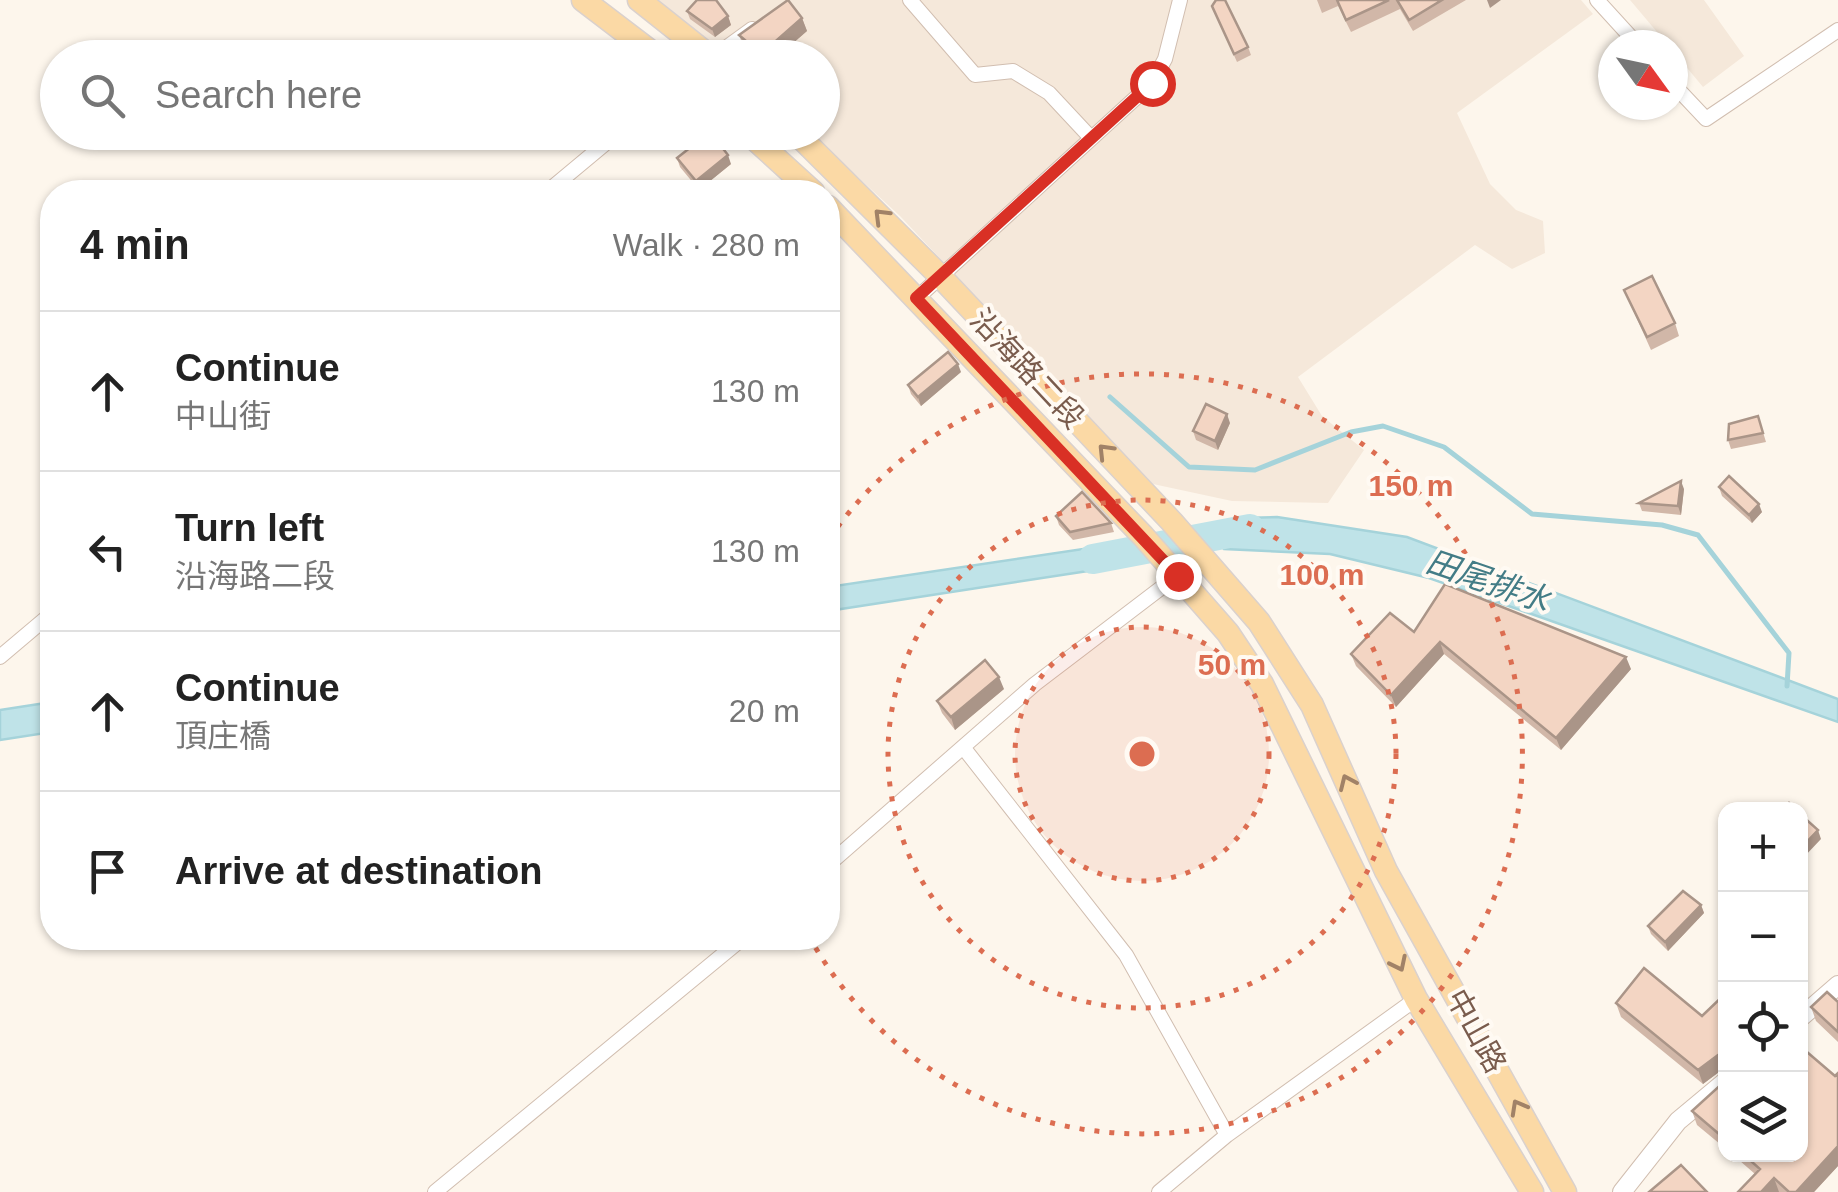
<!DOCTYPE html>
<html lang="en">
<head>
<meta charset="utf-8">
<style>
	:root { --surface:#fff; --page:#f6f6f6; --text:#222; --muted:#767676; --line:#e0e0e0 }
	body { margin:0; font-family:Arial,"Noto Sans TC",sans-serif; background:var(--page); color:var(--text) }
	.controls { position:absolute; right:30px; bottom:30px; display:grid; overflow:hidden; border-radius:20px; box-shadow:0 2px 8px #0004 }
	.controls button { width:90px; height:90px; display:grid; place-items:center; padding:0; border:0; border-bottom:2px solid var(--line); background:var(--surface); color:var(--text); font:50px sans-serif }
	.compass { position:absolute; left:1598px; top:30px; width:90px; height:90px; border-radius:50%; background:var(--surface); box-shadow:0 2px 8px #0004; rotate:123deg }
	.stop { position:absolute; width:30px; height:30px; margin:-22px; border:8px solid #d93025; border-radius:50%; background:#fff }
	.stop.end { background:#d93025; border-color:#fff; box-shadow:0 2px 10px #0008 }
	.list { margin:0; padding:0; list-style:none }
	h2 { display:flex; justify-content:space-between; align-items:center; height:130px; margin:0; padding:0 40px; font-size:42px }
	h2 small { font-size:32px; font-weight:400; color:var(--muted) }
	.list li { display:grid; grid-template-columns:65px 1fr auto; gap:30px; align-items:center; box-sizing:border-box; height:160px; padding:0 40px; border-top:2px solid var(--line) }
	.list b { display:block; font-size:38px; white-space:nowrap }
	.list p { margin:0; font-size:32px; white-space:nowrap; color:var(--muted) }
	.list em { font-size:32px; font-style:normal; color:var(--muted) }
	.icon { flex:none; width:55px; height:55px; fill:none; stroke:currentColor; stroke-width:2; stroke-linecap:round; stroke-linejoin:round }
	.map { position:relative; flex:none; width:1838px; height:1192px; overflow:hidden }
	.search { position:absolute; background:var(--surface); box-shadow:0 2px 8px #0004; left:40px; top:40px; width:800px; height:110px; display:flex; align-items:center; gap:25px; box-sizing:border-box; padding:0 35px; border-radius:55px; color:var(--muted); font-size:38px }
	.panel { position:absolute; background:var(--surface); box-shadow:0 2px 8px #0004; left:40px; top:180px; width:800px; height:770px; border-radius:40px }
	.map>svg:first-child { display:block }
	.residential { fill:#f5e8da }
	.water { fill:#bfe3e8; stroke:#a5d3da; stroke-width:2.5 }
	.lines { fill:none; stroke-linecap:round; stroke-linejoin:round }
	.stream { stroke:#a5d3da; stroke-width:5 }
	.river { stroke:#bfe3e8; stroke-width:30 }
	.minor-casing { stroke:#d1beb0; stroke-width:16 }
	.tertiary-casing { stroke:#d1beb0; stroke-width:20 }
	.primary-casing { stroke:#dad1cd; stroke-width:25 }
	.minor { stroke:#fff; stroke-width:14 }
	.tertiary { stroke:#fff; stroke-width:18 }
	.primary { stroke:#fbd9a5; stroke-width:22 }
	.wall { fill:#d1b7a8 }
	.shaded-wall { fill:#aa9588 }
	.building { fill:#f3d5c3; stroke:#aa9588; stroke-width:2.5 }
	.oneway { stroke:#a18267 }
	.route { stroke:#d93025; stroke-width:12 }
	.ring { fill:none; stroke:#dc6d51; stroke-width:5; stroke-dasharray:5 10 }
	.labels { text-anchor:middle; stroke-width:8; stroke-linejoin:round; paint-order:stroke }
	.street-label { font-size:30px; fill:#7a5c4d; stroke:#fffaf3 }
	.water-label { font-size:32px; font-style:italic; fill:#437c86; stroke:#fffaf3 }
	.centre { fill:#dc6d51; stroke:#fffaf3; stroke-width:5 }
	.ring-label { font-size:30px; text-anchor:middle; font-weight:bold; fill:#dc6d51; stroke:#fffaf3; stroke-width:8; stroke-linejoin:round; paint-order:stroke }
</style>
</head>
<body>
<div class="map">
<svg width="1838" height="1192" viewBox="0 0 1838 1192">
	<rect width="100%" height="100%" fill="#fdf6ec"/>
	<path class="residential" d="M659,0H1581L1593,14L1457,113L1490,184L1516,210L1543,221L1545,253L1512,269L1475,245L1298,377L1322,416L1364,450L1328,503L1232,501L1153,484L900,216L810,133L822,132V58L727,57Z
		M1630,0H1704L1744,56L1703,87L1673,51V45H1668Z"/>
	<path class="water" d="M1277,517L1407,537L1838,699V722L1429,578L1330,554L1224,549L1204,527L1240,518Z
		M1123,543L1140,563L828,611V587Z
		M52,702V732L0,740V710Z"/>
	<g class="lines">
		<path class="stream" d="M1110,397L1189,467L1255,470L1351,432L1383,426L1444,447L1532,514L1662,525L1698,535L1789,653L1787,686"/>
		<path class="river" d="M1093,559L1250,529"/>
		<g class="minor-casing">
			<path id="minor" d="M910,0L975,75L1013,71L1049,93L1091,138
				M1597,0L1638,45
				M712,58L752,29
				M1673,84L1706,119L1838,30
				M547,192L619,132
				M917,298L1152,83L1165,59L1180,0
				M0,657L52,613
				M963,747L1126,955L1227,1135
				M828,865L1035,684L1178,575L1206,561
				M435,1192L743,938
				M1159,1192L1227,1135L1416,999"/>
		</g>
		<g class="tertiary-casing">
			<path id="tertiary" d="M1800,1018L1838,985
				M1622,1192L1678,1121L1726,1081"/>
		</g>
		<g class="primary-casing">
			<path id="primary" d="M583,0L659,58
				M639,0L712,58
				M747,132L813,192
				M795,132L939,275L1172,522L1259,622L1312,705L1386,871L1565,1192
				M828,207L1143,536L1228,633L1262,684L1416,999L1532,1192"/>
		</g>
		<use href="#minor" class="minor"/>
		<use href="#tertiary" class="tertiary"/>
		<use href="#primary" class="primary"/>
	</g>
	<path class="wall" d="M1317,0H1466L1413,31L1400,9L1351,32L1338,6L1322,13Z
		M1212,6L1248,47L1251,55L1237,62Z
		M687,11L728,16L731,25L715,37L690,19Z
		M802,18L807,31L776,58H754L744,48L739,35Z
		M677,158L731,164L699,190L680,167Z
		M1624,290L1675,323L1679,336L1651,350Z
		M961,372L921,406L911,394L908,385Z
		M1758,416L1766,442L1731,449L1728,440Z
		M1230,423L1218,450L1196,440L1193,431Z
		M1719,487L1762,512L1752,523L1722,496Z
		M1684,489L1681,515L1642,511L1639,503Z
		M1056,516L1111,523L1114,532L1073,540L1059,525Z
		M1414,632L1631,669L1561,750L1444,654L1396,707L1356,666L1351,654Z
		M1004,689L955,730L942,713L937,701Z
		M1701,905L1704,913L1668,951L1651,934L1648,926Z
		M1726,993V1069H1723L1703,1084L1621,1017L1616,1003L1702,1016Z
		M1838,1002V1042L1816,1021L1811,1007Z
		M1838,1073V1166L1814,1192H1738L1755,1174L1732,1154H1800Z
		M1726,1080V1149L1697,1125L1692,1111Z"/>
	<path class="shaded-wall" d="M1487,0H1501L1490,8Z
		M728,16L731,25L715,37L712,29Z
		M802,18L807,31L776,58H762L761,54Z
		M728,155L731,164L699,190L696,181Z
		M958,364L961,372L921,406L918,397Z
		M1227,414L1230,423L1218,450L1215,441Z
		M1681,481L1684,489L1681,515L1678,506Z
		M1759,504L1762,512L1752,523L1749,515Z
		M1440,642L1444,654L1396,707L1391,695Z
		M1626,657L1631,669L1561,750L1556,738Z
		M999,677L1004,689L955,730L951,717Z
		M1818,830L1821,839L1804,857L1801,848Z
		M1701,905L1704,913L1668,951L1665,942Z
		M1718,1055L1723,1069L1703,1084L1698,1070Z
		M1838,1146V1166L1814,1192H1796Z
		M1774,1178L1779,1192H1761Z"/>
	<path class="building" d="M697,0H716L728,16L712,29L687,11Z
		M788,0L802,18L761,54L739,35Z
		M1216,0H1225L1248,47L1234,54L1212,6Z
		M1337,0H1389L1346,20Z
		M1397,0H1442L1409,20Z
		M710,132L728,155L696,181L677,158Z
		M1652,276L1675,323L1647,337L1624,290Z
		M948,352L958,364L918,397L908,385Z
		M1206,404L1227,414L1215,441L1193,431Z
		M1758,416L1763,433L1728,440L1729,424Z
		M1729,476L1759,504L1749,515L1719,487Z
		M1681,481L1678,506L1639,503Z
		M1082,492L1111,523L1070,532L1056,516Z
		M1445,584L1626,657L1556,738L1440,642L1391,695L1351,654L1390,613L1414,632Z
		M985,660L999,677L951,717L937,701Z
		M1789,803L1795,810H1783Z
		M1800,814L1818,830L1801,848H1800Z
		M1683,891L1701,905L1665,942L1648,926Z
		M1644,968L1702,1016L1726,993V1056L1718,1055L1698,1070L1616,1003Z
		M1827,992L1838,1002V1032L1811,1007Z
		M1800,1046L1835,1076L1838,1073V1146L1796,1192H1789L1774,1178L1761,1192H1738L1760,1169L1743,1154H1800Z
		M1726,1080V1140L1692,1111Z
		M1681,1165L1707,1192H1649Z"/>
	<defs><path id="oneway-chevron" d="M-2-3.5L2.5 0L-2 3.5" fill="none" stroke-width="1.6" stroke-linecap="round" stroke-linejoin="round" transform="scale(2.5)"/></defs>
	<g class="oneway">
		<use href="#oneway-chevron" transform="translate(881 216) rotate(-135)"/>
		<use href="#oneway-chevron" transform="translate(1105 451) rotate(-134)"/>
		<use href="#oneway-chevron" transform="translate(1347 782) rotate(-114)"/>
		<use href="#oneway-chevron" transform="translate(1399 964) rotate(64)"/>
		<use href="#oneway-chevron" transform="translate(1518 1107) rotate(-119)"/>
	</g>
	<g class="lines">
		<path class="route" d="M1152,83L916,298L1178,576"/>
	</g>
	<circle cx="1142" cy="754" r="127" fill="#dc6d51" fill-opacity=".12"/>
	<g class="ring">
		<circle cx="1142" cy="754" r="127"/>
		<circle cx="1142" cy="754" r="254"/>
		<path d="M829 539A380 380 0 1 1 810 938"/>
	</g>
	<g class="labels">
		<g class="street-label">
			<text transform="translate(1027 369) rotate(47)" y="10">沿海路二段</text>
			<text transform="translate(1476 1031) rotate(61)" y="10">中山路</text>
		</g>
		<g class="water-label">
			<text transform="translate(1488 581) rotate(19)" y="11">田尾排水</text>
		</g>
	</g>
	<circle cx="1142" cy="754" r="15" class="centre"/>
	<g class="ring-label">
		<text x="1411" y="496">150 m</text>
		<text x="1322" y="585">100 m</text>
		<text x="1232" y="675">50 m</text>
	</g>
</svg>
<div class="controls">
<button>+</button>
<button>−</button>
<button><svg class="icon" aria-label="locate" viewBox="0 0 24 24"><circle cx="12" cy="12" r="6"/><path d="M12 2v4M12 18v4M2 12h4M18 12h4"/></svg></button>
<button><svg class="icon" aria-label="layers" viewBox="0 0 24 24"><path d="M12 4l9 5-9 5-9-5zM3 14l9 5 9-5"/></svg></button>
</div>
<svg class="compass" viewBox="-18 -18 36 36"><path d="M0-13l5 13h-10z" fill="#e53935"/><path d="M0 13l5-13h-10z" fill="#767676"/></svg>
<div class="stop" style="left:1152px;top:83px"></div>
<div class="stop end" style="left:1178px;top:576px"></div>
<div class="search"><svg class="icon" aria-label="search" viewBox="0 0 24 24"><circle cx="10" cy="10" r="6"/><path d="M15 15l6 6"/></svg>Search here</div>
<section class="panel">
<h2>4 min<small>Walk · 280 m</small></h2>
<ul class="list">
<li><svg class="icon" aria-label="ahead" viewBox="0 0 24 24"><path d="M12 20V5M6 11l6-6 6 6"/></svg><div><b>Continue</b><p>中山街</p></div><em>130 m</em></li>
<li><svg class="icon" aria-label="left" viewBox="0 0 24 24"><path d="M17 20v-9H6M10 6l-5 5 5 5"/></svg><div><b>Turn left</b><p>沿海路二段</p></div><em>130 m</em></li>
<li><svg class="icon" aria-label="ahead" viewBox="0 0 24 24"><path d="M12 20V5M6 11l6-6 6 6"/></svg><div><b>Continue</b><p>頂庄橋</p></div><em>20 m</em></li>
<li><svg class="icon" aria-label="arrive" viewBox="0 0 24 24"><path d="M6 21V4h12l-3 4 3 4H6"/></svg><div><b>Arrive at destination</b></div></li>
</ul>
</section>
</div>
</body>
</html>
